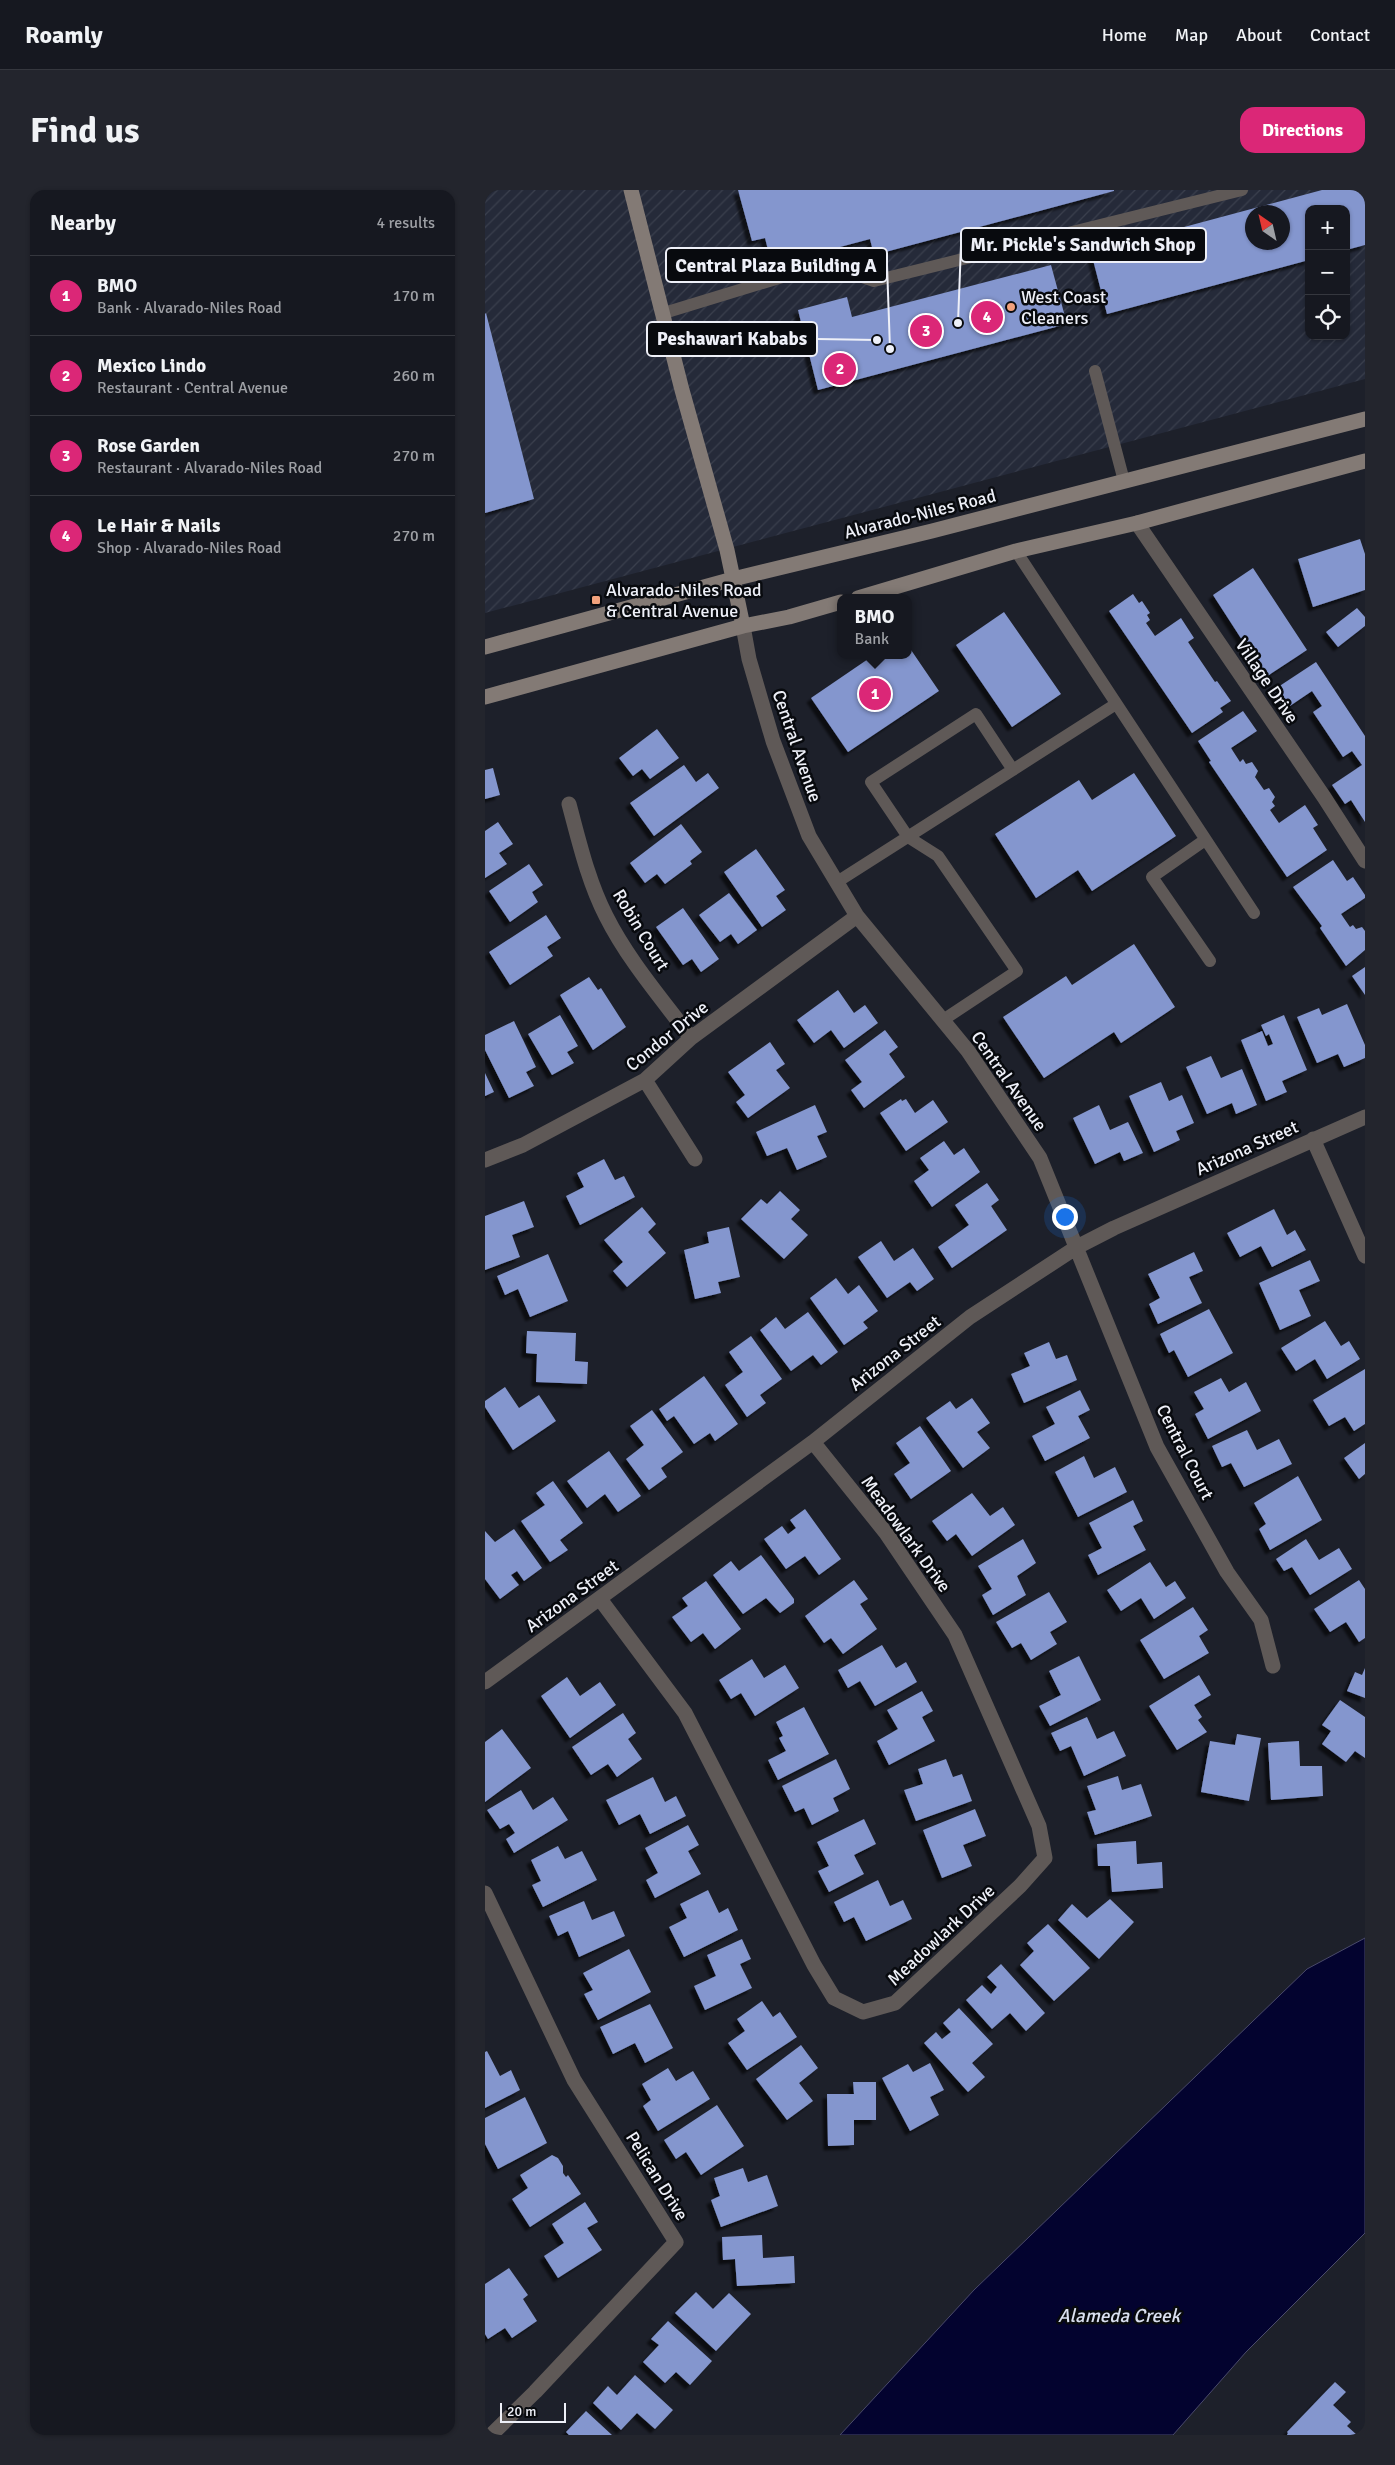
<!DOCTYPE html>
<html lang="en">
<head>
<meta charset="utf-8">
<style>
	:root { --surface:#161820; --page:#23252d; --text:#f1f3f6; --muted:#9ea0a5; --line:#35373e; --accent:#db2777 }
	body { margin:0; font-family:Signika,sans-serif; background:var(--page); color:var(--text) }
	.controls { position:absolute; right:15px; top:15px; display:grid; overflow:hidden; border-radius:10px; box-shadow:0 1px 4px #0004 }
	.controls button { width:45px; height:45px; display:grid; place-items:center; padding:0; border:0; border-bottom:1px solid var(--line); background:var(--surface); color:var(--text); font:25px sans-serif }
	.compass { position:absolute; left:760px; top:15px; width:45px; height:45px; border-radius:50%; background:var(--surface); box-shadow:0 1px 4px #0004; rotate:326deg }
	.scale { position:absolute; left:15px; bottom:12px; width:66px; box-sizing:border-box; padding-left:5px; border:2px solid #eef0f8; border-top:0; font-size:14px; line-height:18px; white-space:nowrap; color:#eef0f8; -webkit-text-stroke:4px #080a0e; paint-order:stroke }
	.you { position:absolute; left:579px; top:1026px; width:18px; height:18px; margin:-12px; border:4px solid #fff; border-radius:50%; background:#1a73e8; box-shadow:0 0 0 8px #1a73e833 }
	.badge { display:grid; place-items:center; width:32px; height:32px; border-radius:50%; background:var(--accent); color:#fff; font-size:16px; font-weight:700 }
	.pin { position:absolute; translate:-50% -50%; border:2px solid #fff; box-shadow:0 1px 5px #0006 }
	.popup { position:absolute; left:352px; top:404px; width:75px; height:65px; box-sizing:border-box; display:grid; place-content:center; border-radius:10px; background:var(--surface); filter:drop-shadow(0 1px 4px #0005); font-size:16px; white-space:nowrap; color:var(--muted) }
	.popup b { font-size:19px; color:var(--text) }
	.popup::after { content:''; position:absolute; left:50%; top:100%; margin-left:-10px; border:10px solid transparent; border-top-color:var(--surface) }
	.list { margin:0; padding:0; list-style:none }
	h2 { display:flex; justify-content:space-between; align-items:center; height:65px; margin:0; padding:0 20px; font-size:21px }
	h2 small { font-size:16px; font-weight:400; color:var(--muted) }
	.list li { display:grid; grid-template-columns:32px 1fr auto; gap:15px; align-items:center; box-sizing:border-box; height:80px; padding:0 20px; border-top:1px solid var(--line) }
	.list b { display:block; font-size:19px; white-space:nowrap }
	.list p { margin:0; font-size:16px; white-space:nowrap; color:var(--muted) }
	.list em { font-size:16px; font-style:normal; color:var(--muted) }
	.icon { flex:none; width:28px; height:28px; fill:none; stroke:currentColor; stroke-width:2; stroke-linecap:round; stroke-linejoin:round }
	.map { position:relative; flex:none; width:880px; height:2245px; overflow:hidden; border-radius:15px }
	header { display:flex; align-items:center; gap:30px; box-sizing:border-box; height:70px; padding:0 25px; background:var(--surface); border-bottom:1px solid var(--line) }
	header strong { font-size:24px }
	nav { display:flex; gap:28px; margin-inline-start:auto; font-size:18px }
	.intro { display:flex; align-items:center; justify-content:space-between; box-sizing:border-box; height:120px; padding:0 30px }
	h1 { margin:0; font-size:35px }
	.button { padding:12px 22px; border-radius:15px; background:var(--accent); color:#fff; font-size:18px; font-weight:700 }
	main { display:flex; gap:30px; padding:0 30px }
	aside { flex:1; background:var(--surface); border-radius:15px; box-shadow:0 1px 4px #0004 }
	.map>svg:first-child { display:block }
	.industrial { fill:url(#industrial-furrows); fill-rule:evenodd }
	.water { fill:#03032f; stroke:#4a4a6b }
	.building { fill:#8496ce; fill-rule:evenodd; filter:url(#shadow) }
	.lines { fill:none; stroke-linecap:round; stroke-linejoin:round }
	.lane { stroke:#5f5957; stroke-width:12 }
	.street { stroke:#5f5957; stroke-width:15 }
	.secondary { stroke:#837a75; stroke-width:15 }
	.poi-dot { fill:#f1a17c; stroke:#080a0e; stroke-width:2 }
	.labels { text-anchor:middle; stroke-width:5; stroke-linejoin:round; paint-order:stroke }
	.poi-label { font-size:18px; fill:#eef0f8; stroke:#080a0e; text-anchor:start }
	.street-label { font-size:18px; fill:#eef0f8; stroke:#080a0e }
	.water-label { font-size:19px; font-style:italic; fill:#dae0f0; stroke:#080a0e }
	.leader { fill:none; stroke:#eef0f8; stroke-width:2 }
	.callout-dot { fill:#eef0f8; stroke:#080a0e; stroke-width:2 }
	.callout { fill:#080a0e; stroke:#eef0f8; stroke-width:2 }
	.callout-label { font-size:19px; text-anchor:middle; font-weight:bold; fill:#eef0f8 }
</style>
</head>
<body>
<header>
<strong>Roamly</strong>
<nav><a>Home</a><a>Map</a><a>About</a><a>Contact</a></nav>
</header>
<div class="intro"><h1>Find us</h1><a class="button">Directions</a></div>
<main>
<aside>
<h2>Nearby<small>4 results</small></h2>
<ul class="list">
<li><span class="badge">1</span><div><b>BMO</b><p>Bank · Alvarado-Niles Road</p></div><em>170 m</em></li>
<li><span class="badge">2</span><div><b>Mexico Lindo</b><p>Restaurant · Central Avenue</p></div><em>260 m</em></li>
<li><span class="badge">3</span><div><b>Rose Garden</b><p>Restaurant · Alvarado-Niles Road</p></div><em>270 m</em></li>
<li><span class="badge">4</span><div><b>Le Hair &amp; Nails</b><p>Shop · Alvarado-Niles Road</p></div><em>270 m</em></li>
</ul>
</aside>
<div class="map">
<svg width="880" height="2245" viewBox="0 0 880 2245">
	<defs>
		<pattern id="industrial-furrows" width="10" height="10" patternUnits="userSpaceOnUse" patternTransform="scale(1.25)"><rect width="10" height="10" fill="#252a39"/><path d="M-1 1l2-2M0 10L10 0M9 11l2-2" fill="none" stroke="#3a3f4d"/></pattern>
		<filter id="shadow"><feDropShadow dx="-4.5" dy="4.5" stdDeviation="1" flood-color="#0009"/></filter>
	</defs>
	<rect width="100%" height="100%" fill="#1d202a"/>
	<path class="industrial" d="M0,0H880V189L0,423ZM824,19H861V146H824ZM768,22H798V52H768Z"/>
	<path class="water" d="M880,1748V2043L761,2162L688,2245H355L489,2100L822,1779Z"/>
	<path class="building" d="M253,0H629V1L389,65L385,49L287,75L280,48L267,51Z
		M837,0H880V55L861,60V19H824V70L622,124L606,62ZM768,22H798V52H768Z
		M566,75L582,134L333,200L313,120L362,107L367,127Z
		M1,123L49,309L0,323V124Z
		M875,349L880,364V400L828,417L813,369Z
		M768,378L822,460L781,487L728,405Z
		M648,404L654,413L657,411L665,423L662,425L665,430L661,433L670,446L696,428L709,448L703,452L730,492L732,491L746,511L735,518L738,522L707,543L624,421Z
		M872,418L880,427V436L853,457L841,442Z
		M519,422L576,504L527,537L471,455Z
		M424,457L454,501L363,562L326,508L389,465H424Z
		M831,472L880,546V632L866,610L860,614L847,595L877,575L867,561L858,567L828,522L837,516L827,501L799,520L787,501Z
		M758,521L772,541L746,558L755,572L758,569L761,574L767,572L773,581L770,587L779,600L784,598L790,607L787,612L790,616L785,620L794,633L820,615L833,635L828,638L842,660L802,687L724,572L726,571L713,551Z
		M172,539L194,568L165,589L157,579L148,586L134,568Z
		M199,575L211,592L223,583L234,598L169,646L145,613Z
		M8,578L15,605L0,609V580Z
		M649,583L691,646L607,701L593,680L551,708L510,644L594,590L607,610Z
		M13,632L28,654L14,663L22,674L0,688V641Z
		M196,634L217,662L205,671L207,674L180,694L172,684L160,693L145,673Z
		M271,659L300,700L291,706L301,720L277,737L239,682Z
		M848,670L862,691L868,687L880,705V708L856,724L865,737L868,735L871,739L877,737L880,741V760L861,776L835,738L837,736L808,697Z
		M44,674L58,695L47,702L53,712L25,732L4,701Z
		M244,703L272,740L253,754L246,744L235,752L214,725Z
		M198,718L234,769L216,782L207,769L198,775L171,737Z
		M61,725L76,748L62,757L68,766L25,795L4,762Z
		M649,754L690,817L636,853L629,842L559,888L518,827L581,786L587,795Z
		M880,777V805L867,786Z
		M104,787L113,800L116,798L141,837L108,860L75,805Z
		M353,800L369,823L380,815L393,833L359,858L346,840L329,853L312,830Z
		M862,814L880,855V868L859,877L853,864L832,873L812,827L834,818L837,825Z
		M75,825L93,856L82,862L89,873L67,885L43,844Z
		M799,825L822,880L797,891L802,902L781,911L756,850L777,841L783,856L788,854L784,844L781,846L776,835Z
		M29,831L51,877L41,882L49,896L24,908L0,860V845Z
		M400,840L413,857L404,864L420,887L379,918L366,900L377,892L360,870Z
		M285,852L300,874L291,880L305,898L263,928L251,912L260,905L243,882Z
		M726,866L736,888L757,879L772,915L751,924L747,913L722,924L701,877Z
		M0,883L9,902L0,906Z
		M676,892L684,911L697,905L709,933L691,941L695,950L669,962L644,906Z
		M416,909L417,911L421,909L430,923L448,910L463,932L421,961L395,923Z
		M330,915L342,942L332,946L342,967L312,980L302,958L282,966L271,942Z
		M614,915L625,940L643,932L658,963L639,971L635,962L610,974L588,928Z
		M459,951L469,965L479,958L495,982L447,1017L429,991L444,980L435,968Z
		M119,969L130,990L139,986L150,1007L95,1035L81,1006L99,997L92,983Z
		M502,993L514,1010L506,1016L522,1040L467,1078L453,1057L484,1035L470,1015Z
		M295,1001L315,1020L306,1029L323,1045L299,1069L256,1029L276,1009L282,1014Z
		M39,1011L49,1037L27,1045L35,1067L0,1080V1026Z
		M157,1017L171,1034L163,1042L181,1063L142,1097L128,1081L138,1072L119,1050Z
		M789,1019L802,1045L810,1040L821,1060L787,1077L776,1056L755,1067L742,1043Z
		M244,1037L255,1087L233,1092L236,1103L210,1109L199,1060L224,1053L222,1042Z
		M396,1051L409,1071L428,1058L449,1089L432,1101L425,1092L402,1108L373,1067Z
		M709,1062L718,1081L704,1087L717,1113L673,1134L664,1114L675,1108L663,1084Z
		M63,1064L83,1111L45,1127L33,1099L20,1105L12,1086Z
		M825,1070L835,1091L814,1100L826,1126L795,1140L774,1093Z
		M351,1088L363,1104L374,1095L393,1121L378,1132L383,1138L359,1155L325,1108Z
		M724,1119L748,1163L703,1187L689,1160L684,1163L675,1144Z
		M323,1122L353,1162L336,1175L328,1165L306,1181L275,1140L291,1127L300,1139Z
		M840,1131L856,1156L864,1151L875,1169L842,1189L830,1169L811,1181L796,1158Z
		M42,1141L91,1143L90,1171L103,1172L102,1194L51,1192L52,1164L41,1163Z
		M266,1146L297,1189L275,1205L281,1213L262,1227L240,1195L258,1182L244,1162Z
		M564,1152L571,1169L582,1165L592,1190L539,1213L526,1184L545,1176L539,1163Z
		M880,1179V1234L869,1241L860,1227L844,1236L828,1210Z
		M219,1186L253,1234L230,1251L225,1243L209,1254L189,1226L182,1231L174,1219Z
		M736,1188L744,1202L761,1192L776,1221L723,1249L710,1224L719,1219L709,1202Z
		M20,1197L34,1218L54,1205L71,1231L28,1260L0,1217V1211Z
		M595,1200L605,1220L593,1226L605,1248L560,1271L547,1246L570,1234L561,1217Z
		M487,1208L505,1233L492,1242L505,1258L478,1278L441,1228L465,1211L471,1219Z
		M167,1220L198,1262L176,1278L182,1287L164,1300L141,1269L159,1255L145,1236Z
		M435,1236L466,1281L426,1309L409,1284L425,1273L411,1253Z
		M762,1240L772,1260L794,1249L807,1274L759,1297L746,1273L737,1277L727,1256Z
		M880,1253V1284L874,1289L859,1268Z
		M124,1261L156,1306L133,1322L120,1304L102,1318L82,1291Z
		M599,1266L609,1288L630,1277L642,1302L593,1327L570,1282Z
		M813,1286L837,1330L785,1360L774,1339L781,1334L769,1313Z
		M68,1291L98,1333L75,1350L83,1360L65,1372L36,1331L60,1315L51,1303Z
		M487,1303L505,1326L518,1317L530,1335L487,1366L471,1344L462,1351L447,1331Z
		M648,1310L658,1331L648,1336L661,1360L613,1385L603,1365L617,1358L604,1333Z
		M320,1319L356,1369L334,1385L320,1366L301,1379L279,1349L297,1336L303,1344L311,1338L305,1330Z
		M29,1339L57,1378L39,1391L32,1381L26,1385L34,1395L15,1409L0,1389V1341L10,1352Z
		M538,1349L551,1373L532,1386L541,1405L508,1425L497,1405L507,1399L493,1376Z
		M821,1349L834,1370L854,1358L867,1379L825,1405L807,1377L799,1381L791,1369Z
		M276,1365L309,1409V1413L295,1423L281,1408L258,1424L228,1385L246,1371L254,1381Z
		M665,1372L681,1397L690,1391L701,1408L669,1429L656,1408L636,1421L622,1400Z
		M369,1390L383,1409L375,1414L392,1439L358,1464L346,1448L339,1453L320,1426Z
		M874,1390L880,1399V1448L874,1452L861,1432L845,1442L829,1419Z
		M221,1391L256,1439L230,1459L218,1443L206,1452L187,1427L203,1416L197,1408Z
		M564,1402L582,1432L565,1442L572,1454L546,1470L536,1453L527,1458L511,1432Z
		M708,1417L723,1440L714,1446L724,1463L679,1489L655,1450Z
		M397,1455L411,1478L421,1472L432,1492L390,1516L375,1491L363,1498L353,1480Z
		M594,1466L616,1510L565,1536L554,1516L576,1505L564,1481Z
		M267,1469L279,1488L300,1475L314,1498L270,1526L256,1503L246,1509L234,1490Z
		M880,1478V1508L862,1501L870,1482L877,1485Z
		M714,1485L726,1505L709,1515L717,1527L713,1530L722,1542L692,1560L664,1516Z
		M82,1487L95,1506L115,1492L131,1515L85,1548L56,1506Z
		M437,1501L448,1521L437,1527L450,1551L404,1575L392,1551L413,1539L402,1520Z
		M855,1510L880,1527V1568L870,1561L861,1572L837,1554L846,1541L837,1535Z
		M319,1517L344,1564L293,1590L283,1570L301,1561L294,1548L298,1546L291,1532Z
		M138,1523L151,1543L143,1549L157,1569L132,1587L123,1574L106,1585L87,1557Z
		M602,1527L612,1549L629,1541L641,1566L599,1586L586,1556L575,1561L566,1543Z
		M17,1539L46,1578L0,1612V1552Z
		M752,1544L776,1548L764,1611L716,1602L725,1551L750,1555Z
		M814,1551L815,1576H837L838,1606L786,1610L783,1553Z
		M351,1569L365,1599L348,1608L354,1621L327,1635L319,1618L310,1622L297,1596Z
		M461,1569L468,1587L477,1584L487,1611L431,1631L419,1600L438,1594L433,1579Z
		M633,1586L637,1600L656,1594L667,1626L610,1645L602,1622L611,1620L602,1596Z
		M168,1587L180,1612L191,1606L201,1626L165,1644L155,1624L134,1635L121,1610Z
		M36,1600L48,1620L68,1607L83,1630L29,1663L21,1649L30,1643L24,1634L15,1639L2,1620Z
		M490,1619L501,1646L478,1655L487,1676L457,1688L438,1640Z
		M379,1629L391,1654L369,1665L379,1684L344,1702L333,1681L344,1676L332,1652Z
		M203,1635L214,1655L203,1661L216,1684L170,1708L161,1690L173,1683L160,1658Z
		M651,1651L652,1674L677,1672L678,1698L627,1702L625,1676H613L612,1654Z
		M73,1656L80,1669L97,1661L112,1690L58,1717L47,1695L56,1691L46,1670Z
		M393,1690L405,1716L418,1710L427,1729L381,1751L369,1727L359,1732L349,1712Z
		M223,1700L234,1723L243,1718L253,1740L199,1767L184,1737L202,1728L195,1714Z
		M625,1709L649,1732L614,1769L573,1730L587,1714L602,1728Z
		M99,1711L107,1730L129,1721L140,1746L94,1767L83,1741L73,1746L64,1726Z
		M563,1734L605,1778L569,1811L535,1775L549,1761L542,1753Z
		M257,1749L266,1769L255,1774L267,1798L220,1820L209,1796L231,1786L222,1765Z
		M144,1759L166,1802L113,1830L99,1804L108,1800L98,1783Z
		M516,1774L560,1823L541,1841L525,1823L507,1839L481,1810L497,1795L506,1804L512,1797L502,1787Z
		M277,1811L288,1827L295,1822L312,1847L262,1880L243,1853L260,1841L252,1829Z
		M165,1814L188,1858L160,1873L150,1853L128,1864L115,1837Z
		M474,1818L508,1854L487,1873L500,1887L483,1902L439,1853L451,1842L457,1849L466,1842L458,1833Z
		M316,1855L333,1878L314,1893L328,1911L302,1930L271,1889Z
		M2,1861L15,1886L26,1880L35,1900L0,1918V1862Z
		M445,1873L459,1900L445,1907L454,1925L425,1941L397,1888L423,1874L428,1882Z
		M183,1878L191,1891L208,1881L225,1909L173,1941L158,1916L166,1910L157,1894Z
		M368,1892H391V1930H369V1955L343,1956L342,1904H369Z
		M40,1907L62,1953L13,1979L0,1954V1928Z
		M232,1915L259,1956L216,1985L201,1962L191,1969L179,1950Z
		M67,1965L73,1968L78,1976V1983L81,1987L83,1985L96,2004L45,2037L27,2009L43,1998L35,1985Z
		M258,1978L263,1992L282,1985L293,2016L236,2037L226,2010L235,2006L229,1988Z
		M100,2012L113,2032L102,2038L117,2060L73,2088L59,2066L79,2053L67,2034Z
		M277,2045L278,2068L309,2066L310,2093L252,2096L250,2069L238,2070L237,2047Z
		M24,2078L43,2105L38,2109L52,2131L27,2148L20,2138L3,2149L0,2144V2094Z
		M211,2102L228,2119L244,2103L266,2124L231,2161L190,2123Z
		M183,2131L227,2171L205,2195L191,2182L180,2193L158,2172L174,2155L166,2149Z
		M150,2185L188,2220L170,2239L152,2223L136,2240L108,2213L123,2196L132,2205Z
		M850,2192L861,2202L848,2215L866,2232L862,2236L872,2245H802L803,2243L802,2242Z
		M101,2221L127,2245H84L81,2242Z"/>
	<g class="lines">
		<path class="lane" d="M179,123L340,74L389,91L757,0
			M610,181L639,291
			M531,361L769,723
			M720,650L667,687L725,771
			M352,692L631,514
			M458,830L532,781L453,666L423,647L386,592L491,524L528,580"/>
		<path class="street" d="M652,333L839,607L880,671
			M258,436L264,469L288,551L324,646L372,726L483,861L555,968L672,1257L742,1382L776,1430L788,1476
			M84,614C94,651 103,691 121,726C143,770 177,809 206,848
			M160,890L210,969
			M828,949L880,1066
			M0,970L38,955L160,890L206,848L372,726
			M115,1409L200,1523L329,1775L349,1808L378,1822L410,1813L535,1696L560,1668L554,1636L470,1445L401,1343L328,1252
			M0,1492L328,1252L485,1127L592,1057L629,1038L880,927
			M0,1703L89,1890L191,2052L50,2202L6,2245"/>
		<path class="secondary" d="M146,0L197,200L242,360L258,436
			M373,408L531,361L652,333L880,271
			M0,457L248,389L447,341L880,229
			M0,507L258,436L304,427L356,412"/>
	</g>
	<g class="poi-dot">
		<circle cx="526" cy="117" r="5"/>
		<rect x="106" y="405" width="10" height="10" rx="2.5"/>
	</g>
	<g class="labels">
		<g class="poi-label">
			<text x="536" y="113">West Coast<tspan x="536" dy="21">Cleaners</tspan></text>
			<text x="121" y="406">Alvarado-Niles Road<tspan x="121" dy="21">&amp; Central Avenue</tspan></text>
		</g>
		<g class="street-label">
			<text transform="translate(435 324) rotate(-14)" y="6">Alvarado-Niles Road</text>
			<text transform="translate(782 491) rotate(56)" y="6">Village Drive</text>
			<text transform="translate(312 556) rotate(71)" y="6">Central Avenue</text>
			<text transform="translate(156 740) rotate(59)" y="6">Robin Court</text>
			<text transform="translate(182 846) rotate(-39)" y="6">Condor Drive</text>
			<text transform="translate(524 891) rotate(55)" y="6">Central Avenue</text>
			<text transform="translate(762 958) rotate(-24)" y="6">Arizona Street</text>
			<text transform="translate(410 1163) rotate(-38)" y="6">Arizona Street</text>
			<text transform="translate(700 1262) rotate(63)" y="6">Central Court</text>
			<text transform="translate(421 1344) rotate(54)" y="6">Meadowlark Drive</text>
			<text transform="translate(87 1406) rotate(-36)" y="6">Arizona Street</text>
			<text transform="translate(456 1745) rotate(-43)" y="6">Meadowlark Drive</text>
			<text transform="translate(172 1986) rotate(58)" y="6">Pelican Drive</text>
		</g>
		<g class="water-label">
			<text x="634" y="2132">Alameda Creek</text>
		</g>
	</g>
	<path class="leader" d="M473 133L476 55M405 159L402 75M392 150L332 149"/>
	<g class="callout-dot">
		<circle cx="473" cy="133" r="5"/>
		<circle cx="405" cy="159" r="5"/>
		<circle cx="392" cy="150" r="5"/>
	</g>
	<g class="callout">
		<rect x="476" y="38" width="245" height="34" rx="5"/>
		<rect x="181" y="58" width="221" height="34" rx="5"/>
		<rect x="162" y="132" width="170" height="34" rx="5"/>
	</g>
	<g class="callout-label">
		<text x="598" y="61">Mr. Pickle's Sandwich Shop</text>
		<text x="291" y="82">Central Plaza Building A</text>
		<text x="247" y="155">Peshawari Kababs</text>
	</g>
</svg>
<div class="controls">
<button>+</button>
<button>−</button>
<button><svg class="icon" aria-label="locate" viewBox="0 0 24 24"><circle cx="12" cy="12" r="6"/><path d="M12 2v4M12 18v4M2 12h4M18 12h4"/></svg></button>
</div>
<svg class="compass" viewBox="-18 -18 36 36"><path d="M0-13l5 13h-10z" fill="#e53935"/><path d="M0 13l5-13h-10z" fill="#9ea0a5"/></svg>
<div class="scale">20 m</div>
<div class="you"></div>
<div class="pin badge" style="left:390px;top:504px">1</div>
<div class="popup"><b>BMO</b>Bank</div>
<div class="pin badge" style="left:355px;top:179px">2</div>
<div class="pin badge" style="left:441px;top:141px">3</div>
<div class="pin badge" style="left:502px;top:127px">4</div>
</div>
</main>
</body>
</html>
